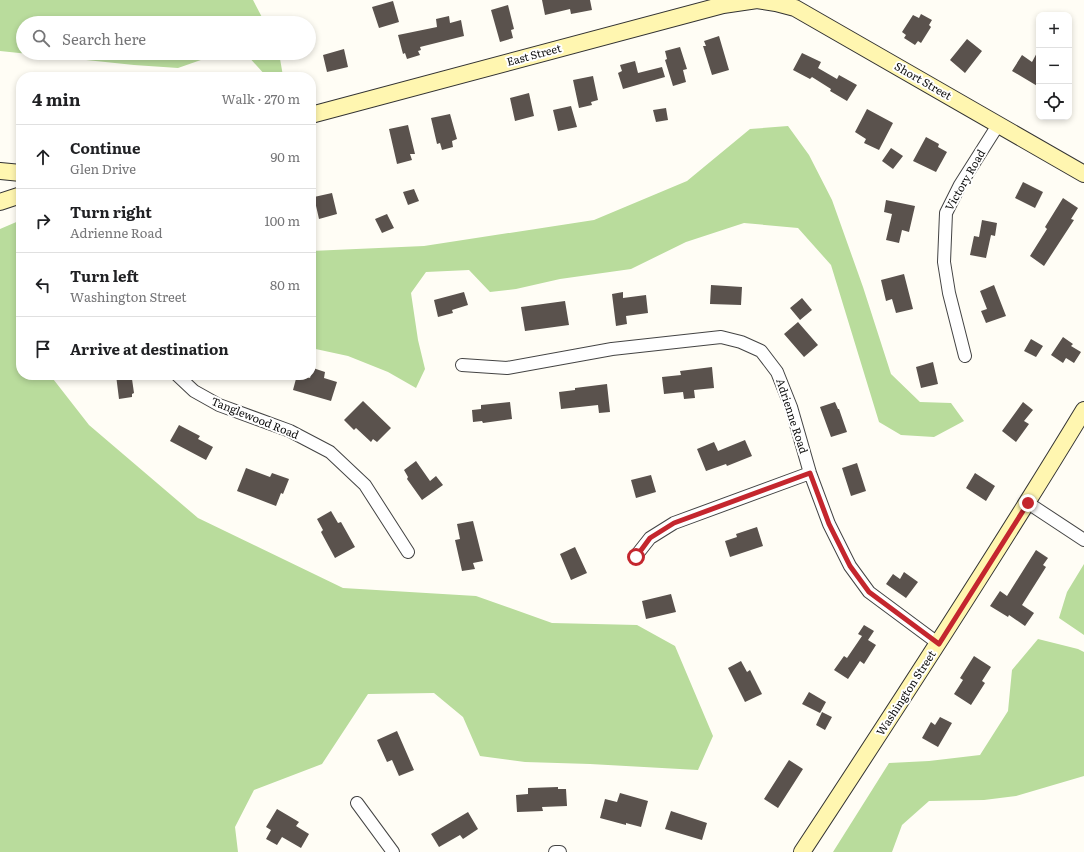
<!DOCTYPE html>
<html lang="en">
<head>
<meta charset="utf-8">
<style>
	:root { --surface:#fff; --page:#f2f2f2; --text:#202124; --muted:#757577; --line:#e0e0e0 }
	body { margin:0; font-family:Literata,serif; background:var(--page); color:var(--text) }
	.controls { position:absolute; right:12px; top:12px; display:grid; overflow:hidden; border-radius:8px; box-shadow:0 2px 6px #0003 }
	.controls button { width:36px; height:36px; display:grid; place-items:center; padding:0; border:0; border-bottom:1px solid var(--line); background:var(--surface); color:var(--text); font:20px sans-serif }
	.stop { position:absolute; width:12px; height:12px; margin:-9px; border:3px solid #c4262e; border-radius:50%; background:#fff }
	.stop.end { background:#c4262e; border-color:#fff; box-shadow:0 1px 4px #0008 }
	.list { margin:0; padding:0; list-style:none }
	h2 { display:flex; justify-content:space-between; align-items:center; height:52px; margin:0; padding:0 16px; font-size:17px }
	h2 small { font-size:13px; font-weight:400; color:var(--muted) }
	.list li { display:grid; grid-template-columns:26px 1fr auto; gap:12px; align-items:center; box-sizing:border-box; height:64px; padding:0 16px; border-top:1px solid var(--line) }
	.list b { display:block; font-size:15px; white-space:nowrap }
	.list p { margin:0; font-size:13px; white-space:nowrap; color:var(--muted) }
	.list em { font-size:13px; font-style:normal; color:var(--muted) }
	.icon { flex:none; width:22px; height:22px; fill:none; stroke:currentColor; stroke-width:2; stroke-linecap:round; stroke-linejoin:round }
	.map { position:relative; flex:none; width:1084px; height:852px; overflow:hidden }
	.search { position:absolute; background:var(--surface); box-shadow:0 2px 6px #0003; left:16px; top:16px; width:300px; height:44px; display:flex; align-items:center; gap:10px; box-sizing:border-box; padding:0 14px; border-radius:22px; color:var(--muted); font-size:15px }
	.panel { position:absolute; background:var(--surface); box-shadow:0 2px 6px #0003; left:16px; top:72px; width:300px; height:308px; border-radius:16px }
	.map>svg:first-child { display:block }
	.forest { fill:#b9dc9c }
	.building { fill:#5a524d }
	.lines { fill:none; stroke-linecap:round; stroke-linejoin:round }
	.street-casing { stroke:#444; stroke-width:14 }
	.secondary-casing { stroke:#333; stroke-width:18 }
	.street { stroke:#fff; stroke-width:12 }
	.secondary { stroke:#fff6b0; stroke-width:16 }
	.route { stroke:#c4262e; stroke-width:5 }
	.labels { text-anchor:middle; stroke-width:4; stroke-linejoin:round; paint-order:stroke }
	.street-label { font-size:11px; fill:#111; stroke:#fff }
</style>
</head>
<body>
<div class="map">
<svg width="1084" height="852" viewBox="0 0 1084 852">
	<rect width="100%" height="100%" fill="#fffdf5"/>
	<path class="forest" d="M0,0H253L265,23H23V53H279L283,76L267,77L246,54H218L178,68L134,65L0,51Z
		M788,126L809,155L832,200L863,287L891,374L920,402L951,403L964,421L934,437L901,435L879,422L831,265L798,228L744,223L686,242L631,269L560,279L516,289L490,292L469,270L426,272L411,293L418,340L425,369L416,388L388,372L348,356L311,348V251L424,246L594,220L687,181L750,129Z
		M21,220V375H50L89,425L198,518L343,588L476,596L552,623L637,625L675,646L713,736L698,770L590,764L525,762L480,756L463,717L434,693L368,694L322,764L254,790L235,827L238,852H0V229Z
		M1084,564V635L1059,618L1067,592Z
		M1038,639L1078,649L1084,652V776L1016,796L984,800L929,801L902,825L892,852H833L889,763L929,761L980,755L1008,711L1012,670Z"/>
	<path class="building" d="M542,0H590L592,10L571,14L570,9L545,15Z
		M393,1L399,22L379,28L372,7Z
		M508,5L514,29L511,30L513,38L500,42L491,10Z
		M921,14L932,20L929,25L931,27L921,43L918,41L915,45L904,38L906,35L902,32L913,15L919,18Z
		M449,16L450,23L461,20L464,36L420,47L421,50L418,51L420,55L407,59L405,53L403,54L398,35L437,27L436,19Z
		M719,36L729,70L712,75L703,46H706L704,41Z
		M967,39L982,51L965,73L950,60Z
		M680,47L687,69L683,70L686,82L673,86L665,60L667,59L665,51Z
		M344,49L348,67L327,72L323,55Z
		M1039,49V87L1012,71L1022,55L1032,62Z
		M802,53L821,62L818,68L837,79L839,75L857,85L847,101L830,91L831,89L812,77L810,79L793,70Z
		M635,61L638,73L662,67L665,77L623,89L618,73L622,71L620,65Z
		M593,76L598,100L591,102L592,105L579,108L573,80Z
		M529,93L534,116L515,121L510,98Z
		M571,106L577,127L558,131L553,110Z
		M666,108L668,120L656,122L653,110Z
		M867,109L893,123L879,150L864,143L866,139L855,132Z
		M450,114L457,139L452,141L453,147L442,150L440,143L437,144L431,118Z
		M408,125L415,154H410L412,160L397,164L389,129Z
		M926,137L939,144L938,147L947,152L936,172L913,161Z
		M891,148L903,156L893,169L882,161Z
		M1023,182L1043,192L1035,208L1015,198Z
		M414,189L419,201L408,205L403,192Z
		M332,193L337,214L319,219L314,197Z
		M1063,198L1078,208L1071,219L1074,220L1044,266L1030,256L1047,229L1045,227Z
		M886,200L915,206L909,232L902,230L899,243L886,240L892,214L884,212Z
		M387,214L394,228L382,233L375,219Z
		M982,220L997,223L995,236L991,235L986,258L970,255L974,236L979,237Z
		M904,274L913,309L896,313L892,299L886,301L881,280Z
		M711,285L742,287L741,305L710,304Z
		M994,285L1006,316L986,323L981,311L987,309L980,291Z
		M464,292L468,305L452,310L453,313L438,317L434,300Z
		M623,292V298L646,295L648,313L626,316L627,324L616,326L612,294Z
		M802,298L812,310L800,320L790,308Z
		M565,301L569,325L525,331L521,307Z
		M798,322L818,345L804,357L784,334Z
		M1063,337L1073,344L1071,346L1081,352L1074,363L1066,358L1063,363L1051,355Z
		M1031,339L1043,346L1036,357L1024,351Z
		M933,362L938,384L921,388L916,367Z
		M712,367L714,388L694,390L695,398L684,399L683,392L664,394L662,377L681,375L680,371Z
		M313,368L325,372L324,378L337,382L331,401L293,390L297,375L310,378Z
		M116,375H128L129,379H132L134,393L132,394V397L119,399Z
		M607,384L610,412L599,413L598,405L561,409L559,392L575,390V388Z
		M363,401L391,428L377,442L373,439L371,442L356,428L354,430L344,420Z
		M510,402L512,419L483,423L482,421L473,422L472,410L481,409V405Z
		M835,402L838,409H839L847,432L831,437L820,407Z
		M1023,402L1033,410L1024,421L1029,424L1016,442L1002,431Z
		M179,425L200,436L198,439L213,447L206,460L170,441Z
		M745,440L752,456L727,466L726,464L706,471L697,449L714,442L718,451Z
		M416,461L430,481L436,476L443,485L422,500L407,479L408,477L404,470Z
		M857,463L866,491L851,496L842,468Z
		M246,468L270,477L272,473L289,479L283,494L281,493L276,506L237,491Z
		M975,473L995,486L986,501L966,488Z
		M651,475L656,492L636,498L631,480Z
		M331,511L338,523L341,522L355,547L335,558L322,534L321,532L323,530L317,519Z
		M473,521L483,561L473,563L475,569L462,571L455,540L460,539L457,524Z
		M757,527L763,546L730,557L725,541L737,537L736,534Z
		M575,547L587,573L571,580L560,554Z
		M1036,550L1048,558L1043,565L1046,567L1022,605L1034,613L1025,626L1009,615L1008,617L990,606L1000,591L1007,596Z
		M904,572L918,582L906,598L886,584L893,574L900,579Z
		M671,594L676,612L646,619L642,601Z
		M864,625L874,631L868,640L876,645L864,664L860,661L848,679L834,670L844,656L847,658L862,636L858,634Z
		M974,656L991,667L982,681L985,683L971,705L954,694L963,680L960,678Z
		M741,661L747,672L750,670L762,694L745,702L728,668Z
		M809,692L826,702L820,713L802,704Z
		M822,712L832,717L825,730L816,725Z
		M940,717L952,723L938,747L922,738L931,722L935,725Z
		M397,731L414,770L399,776L392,760L387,762L377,740Z
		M789,760L803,769L778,808L764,799Z
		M558,787V789H566L567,806L542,807L543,811L517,812L516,795L528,794V788Z
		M620,793L648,801L641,827L626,823V825L600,818L605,799L617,802Z
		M277,809L299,822L296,826L309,834L301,848L282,837L277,845L266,839L271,830L266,827Z
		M671,811L707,823L702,840L665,829Z
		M468,812L478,829L463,839L460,835L439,847L431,834Z"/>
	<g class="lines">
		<g class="street-casing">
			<path id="street" d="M965,356L949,293L944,262L946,213L960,185L998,125
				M462,365L507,368L612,349L721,337L741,342L761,351L777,372L791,407L810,473L829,524L850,566L869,592L939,644
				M177,375L194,391L219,405L290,431L330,452L365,485L408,552
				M1028,503L1084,540
				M635,557L650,538L674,523L810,473
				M357,803L393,852
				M555,852H560"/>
		</g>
		<g class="secondary-casing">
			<path id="secondary" d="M757,0L776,3L795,8L1084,174
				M311,115L723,5L757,0
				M0,171L21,173
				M0,202L21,195
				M802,852C898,706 993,560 1084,410"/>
		</g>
		<use href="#street" class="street"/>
		<use href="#secondary" class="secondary"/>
	</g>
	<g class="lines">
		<path class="route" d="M636,557L650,538L674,523L810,473L829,524L850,566L869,592L939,644L1028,503"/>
	</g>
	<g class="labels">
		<g class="street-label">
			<text transform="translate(534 55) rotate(-15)" y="4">East Street</text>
			<text transform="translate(923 81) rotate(30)" y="4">Short Street</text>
			<text transform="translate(965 180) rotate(-60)" y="4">Victory Road</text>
			<text transform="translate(792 416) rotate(72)" y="4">Adrienne Road</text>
			<text transform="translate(255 418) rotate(22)" y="4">Tanglewood Road</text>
			<text transform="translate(906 693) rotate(-57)" y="4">Washington Street</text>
		</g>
	</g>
</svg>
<div class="controls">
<button>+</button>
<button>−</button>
<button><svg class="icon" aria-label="locate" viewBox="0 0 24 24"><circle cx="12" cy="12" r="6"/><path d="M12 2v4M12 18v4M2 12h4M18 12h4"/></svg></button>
</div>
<div class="stop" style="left:636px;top:557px"></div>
<div class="stop end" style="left:1028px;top:503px"></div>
<div class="search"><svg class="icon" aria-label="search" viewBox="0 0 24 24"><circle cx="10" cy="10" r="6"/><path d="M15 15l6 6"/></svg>Search here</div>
<section class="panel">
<h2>4 min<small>Walk · 270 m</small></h2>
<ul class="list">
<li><svg class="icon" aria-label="ahead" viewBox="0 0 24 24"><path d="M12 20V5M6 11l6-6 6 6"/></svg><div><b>Continue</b><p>Glen Drive</p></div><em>90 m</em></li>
<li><svg class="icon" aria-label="right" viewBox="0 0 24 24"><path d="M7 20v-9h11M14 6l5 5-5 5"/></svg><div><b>Turn right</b><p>Adrienne Road</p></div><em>100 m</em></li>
<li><svg class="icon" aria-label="left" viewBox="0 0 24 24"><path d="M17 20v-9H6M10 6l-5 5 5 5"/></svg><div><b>Turn left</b><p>Washington Street</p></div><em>80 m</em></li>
<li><svg class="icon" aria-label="arrive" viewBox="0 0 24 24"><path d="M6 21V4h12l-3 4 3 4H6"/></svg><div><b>Arrive at destination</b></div></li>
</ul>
</section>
</div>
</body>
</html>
